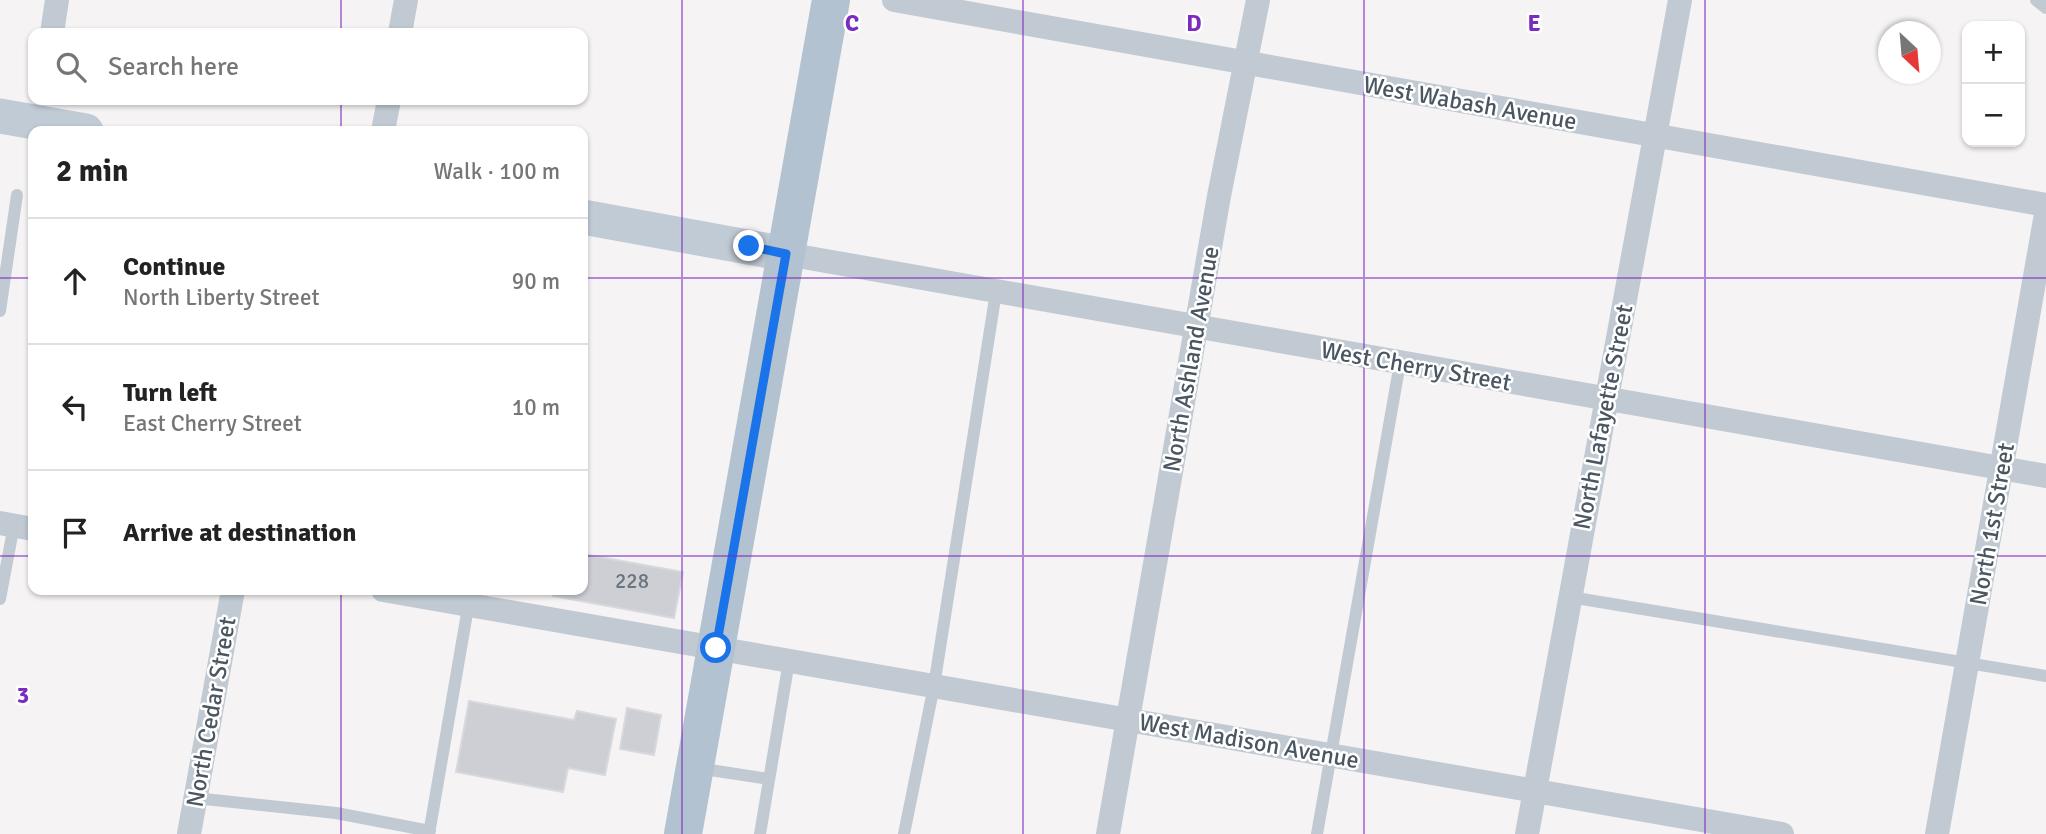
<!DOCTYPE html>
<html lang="en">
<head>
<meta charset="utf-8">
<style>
	:root { --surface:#fff; --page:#f2f2f2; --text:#222; --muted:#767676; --line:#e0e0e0 }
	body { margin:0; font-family:Signika,sans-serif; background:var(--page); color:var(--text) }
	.controls { position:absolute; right:21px; top:21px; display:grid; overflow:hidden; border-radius:14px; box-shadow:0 2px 5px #0004 }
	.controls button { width:63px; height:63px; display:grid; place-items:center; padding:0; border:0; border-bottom:2px solid var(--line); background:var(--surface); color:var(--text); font:35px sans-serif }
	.compass { position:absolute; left:1878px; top:21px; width:63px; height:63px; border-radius:50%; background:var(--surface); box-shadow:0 2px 5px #0004; rotate:154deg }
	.stop { position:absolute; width:21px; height:21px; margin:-16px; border:5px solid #1a73e8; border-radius:50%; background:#fff }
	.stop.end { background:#1a73e8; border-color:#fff; box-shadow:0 2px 7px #0008 }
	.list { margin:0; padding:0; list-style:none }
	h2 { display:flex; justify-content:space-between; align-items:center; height:91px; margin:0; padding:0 28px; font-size:30px }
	h2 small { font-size:23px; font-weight:400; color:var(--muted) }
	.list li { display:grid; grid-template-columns:46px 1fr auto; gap:21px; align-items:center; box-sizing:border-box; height:126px; padding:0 28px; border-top:2px solid var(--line) }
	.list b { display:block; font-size:26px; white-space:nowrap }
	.list p { margin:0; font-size:23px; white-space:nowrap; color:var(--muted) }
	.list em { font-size:23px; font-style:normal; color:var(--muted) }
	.icon { flex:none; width:38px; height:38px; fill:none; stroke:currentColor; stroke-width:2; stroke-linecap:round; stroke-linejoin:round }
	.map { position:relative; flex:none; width:2046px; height:834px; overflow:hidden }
	.search { position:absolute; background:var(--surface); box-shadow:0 2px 5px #0004; left:28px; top:28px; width:560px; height:77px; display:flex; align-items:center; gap:18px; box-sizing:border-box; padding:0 24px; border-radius:14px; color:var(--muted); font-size:26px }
	.panel { position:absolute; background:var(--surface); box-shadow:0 2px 5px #0004; left:28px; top:126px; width:560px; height:469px; border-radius:14px }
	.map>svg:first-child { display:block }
	.building { fill:#cdcfd5; stroke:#d7d9de; stroke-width:2 }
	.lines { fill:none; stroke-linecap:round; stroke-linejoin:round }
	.lane { stroke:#c1cad2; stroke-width:12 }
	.street { stroke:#c1cad2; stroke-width:24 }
	.secondary { stroke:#c1cbd6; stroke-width:35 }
	.primary { stroke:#b3c2d1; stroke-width:38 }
	.route { stroke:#1a73e8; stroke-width:9 }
	.grid { fill:none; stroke:#7b2cbf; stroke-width:2; stroke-opacity:0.55 }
	.labels { text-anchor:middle; stroke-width:5; stroke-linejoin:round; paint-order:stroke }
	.number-label { font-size:21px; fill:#6b747e }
	.street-label { font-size:24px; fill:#4a5661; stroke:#fff }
	.grid-label { font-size:23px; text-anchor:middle; font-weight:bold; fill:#7b2cbf; stroke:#fff; stroke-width:5; stroke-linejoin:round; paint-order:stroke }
</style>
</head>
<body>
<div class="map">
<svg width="2046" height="834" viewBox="0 0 2046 834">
	<rect width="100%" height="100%" fill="#f5f3f3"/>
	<path class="building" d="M583,554L683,572L674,618L553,596L554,590H583Z
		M469,701L574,720L577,711L616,719L605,775L568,768L563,792L456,772Z
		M627,708L661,715L654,755L620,749Z"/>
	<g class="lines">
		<path class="lane" d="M2036,0L2046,8
			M0,311L17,195
			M1570,597L2046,676
			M0,599L14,525
			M697,768L769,779
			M195,798L336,813L430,831
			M429,834L471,590
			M760,834L789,661
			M904,834L934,686L996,292
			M1317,834L1400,363"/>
		<path class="street" d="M894,0L2046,205
			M52,33L57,0
			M400,33L406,0
			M383,131L389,100
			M786,254L2046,476
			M0,523L33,529
			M383,590L1782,834
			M189,834L233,590
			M1108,834L1219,196L1258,0
			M1527,834L1680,0
			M1937,834L2046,214"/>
		<path class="secondary" d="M0,116L86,131
			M583,217L786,254"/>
		<path class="primary" d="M683,834L831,0"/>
	</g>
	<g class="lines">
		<path class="route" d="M716,648L786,254L749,246"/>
	</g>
	<path class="grid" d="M341,0V33M682,0V834M1023,0V834M1364,0V834M1705,0V834M341,100V131M0,278H33M583,278H2046M0,556H33M583,556H2046M341,590V834"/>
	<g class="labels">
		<g class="number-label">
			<text x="632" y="588">228</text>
		</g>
		<g class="street-label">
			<text transform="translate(1470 103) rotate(10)" y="8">West Wabash Avenue</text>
			<text transform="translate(1191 359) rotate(-80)" y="8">North Ashland Avenue</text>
			<text transform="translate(1416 366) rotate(10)" y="8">West Cherry Street</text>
			<text transform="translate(1603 417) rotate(-79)" y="8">North Lafayette Street</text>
			<text transform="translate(1992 524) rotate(-80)" y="8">North 1st Street</text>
			<text transform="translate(211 712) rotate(-80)" y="8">North Cedar Street</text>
			<text transform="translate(1249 741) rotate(10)" y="8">West Madison Avenue</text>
		</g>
	</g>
	<g class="grid-label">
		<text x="852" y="31">C</text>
		<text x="1194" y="31">D</text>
		<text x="1534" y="31">E</text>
		<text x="23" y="703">3</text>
	</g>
</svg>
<div class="controls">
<button>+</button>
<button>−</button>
</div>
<svg class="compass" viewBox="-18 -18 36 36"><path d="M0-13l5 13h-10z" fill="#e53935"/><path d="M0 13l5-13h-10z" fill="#767676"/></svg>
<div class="stop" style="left:716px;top:648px"></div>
<div class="stop end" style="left:749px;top:246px"></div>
<div class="search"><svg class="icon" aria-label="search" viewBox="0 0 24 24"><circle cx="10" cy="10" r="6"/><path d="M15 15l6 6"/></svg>Search here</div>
<section class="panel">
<h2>2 min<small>Walk · 100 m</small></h2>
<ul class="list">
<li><svg class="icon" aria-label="ahead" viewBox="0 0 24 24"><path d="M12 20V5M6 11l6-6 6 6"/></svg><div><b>Continue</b><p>North Liberty Street</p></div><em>90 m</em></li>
<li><svg class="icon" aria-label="left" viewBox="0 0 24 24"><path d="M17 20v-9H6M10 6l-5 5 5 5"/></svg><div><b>Turn left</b><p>East Cherry Street</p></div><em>10 m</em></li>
<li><svg class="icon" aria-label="arrive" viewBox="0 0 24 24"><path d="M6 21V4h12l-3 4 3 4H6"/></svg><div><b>Arrive at destination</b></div></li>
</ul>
</section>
</div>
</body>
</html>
